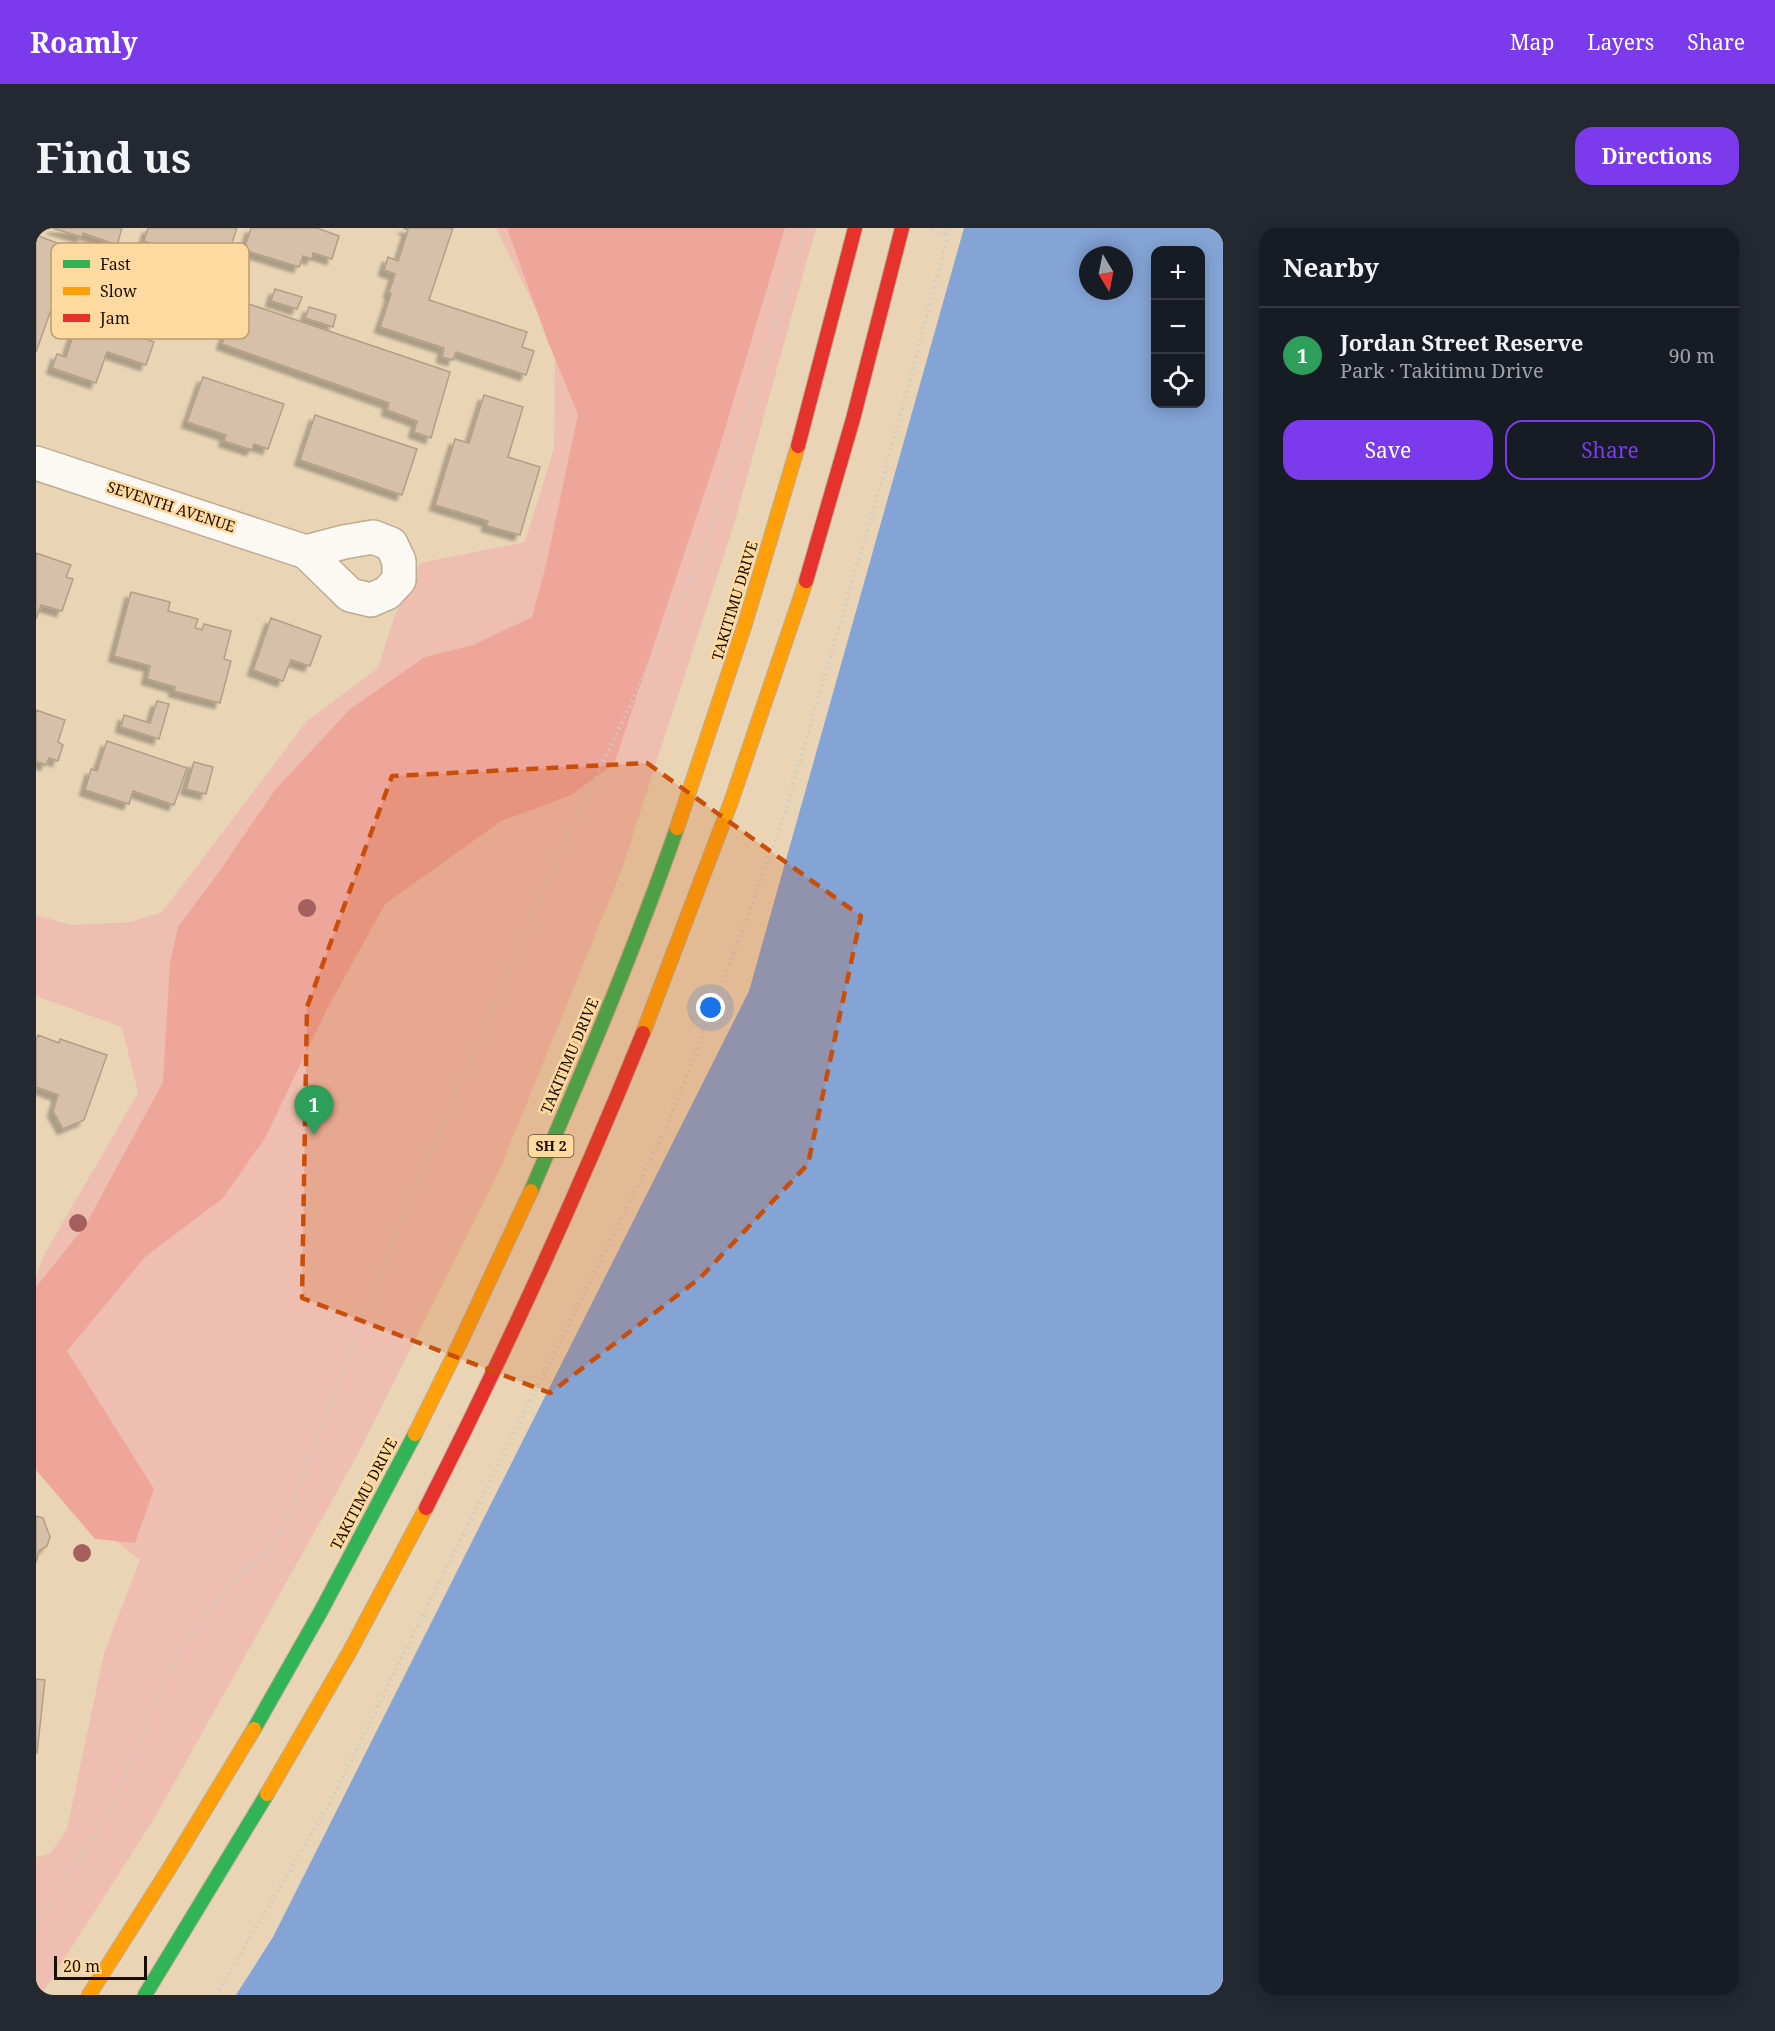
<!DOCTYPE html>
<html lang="en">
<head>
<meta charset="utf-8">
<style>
	:root { --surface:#171b24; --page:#242831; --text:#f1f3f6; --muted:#9ea1a6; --line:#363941; --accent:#7c3aed }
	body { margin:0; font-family:"Noto Serif",serif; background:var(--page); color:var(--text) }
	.controls { position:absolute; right:18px; top:18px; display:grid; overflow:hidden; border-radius:12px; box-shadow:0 3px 15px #0003 }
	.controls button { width:54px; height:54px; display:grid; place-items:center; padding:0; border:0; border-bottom:2px solid var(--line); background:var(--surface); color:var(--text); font:30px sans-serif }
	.compass { position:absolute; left:1043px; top:18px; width:54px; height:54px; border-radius:50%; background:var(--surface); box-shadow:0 3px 15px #0003; rotate:170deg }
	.scale { position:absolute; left:18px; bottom:15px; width:93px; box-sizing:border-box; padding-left:6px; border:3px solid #1a0e00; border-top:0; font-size:16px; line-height:21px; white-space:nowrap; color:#1a0e00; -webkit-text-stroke:4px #ffdaa0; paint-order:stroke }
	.you { position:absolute; left:675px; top:780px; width:21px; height:21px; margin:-15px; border:4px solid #fff; border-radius:50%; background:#1a73e8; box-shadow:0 0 0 9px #1a73e833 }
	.badge { display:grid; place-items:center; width:39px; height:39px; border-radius:50%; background:var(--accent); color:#fff; font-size:20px; font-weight:700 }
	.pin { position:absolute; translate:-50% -50px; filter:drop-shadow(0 2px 3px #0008) }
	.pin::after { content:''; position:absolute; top:32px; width:21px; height:18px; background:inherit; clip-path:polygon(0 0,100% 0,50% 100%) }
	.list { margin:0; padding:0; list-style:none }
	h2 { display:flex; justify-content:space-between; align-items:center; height:78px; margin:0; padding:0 24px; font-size:26px }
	h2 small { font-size:20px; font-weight:400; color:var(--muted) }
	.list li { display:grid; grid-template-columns:39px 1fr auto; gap:18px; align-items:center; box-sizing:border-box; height:96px; padding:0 24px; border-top:2px solid var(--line) }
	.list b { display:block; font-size:22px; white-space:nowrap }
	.list p { margin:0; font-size:20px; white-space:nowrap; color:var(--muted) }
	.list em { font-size:20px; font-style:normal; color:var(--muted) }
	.actions { display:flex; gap:12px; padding:18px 24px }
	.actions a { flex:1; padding:14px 0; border:2px solid var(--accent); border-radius:18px; text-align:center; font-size:21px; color:var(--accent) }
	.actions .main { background:var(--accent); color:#fff }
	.icon { flex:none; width:33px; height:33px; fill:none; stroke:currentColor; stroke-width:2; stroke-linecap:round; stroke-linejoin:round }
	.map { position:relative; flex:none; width:1187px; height:1767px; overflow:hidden; border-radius:18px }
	header { display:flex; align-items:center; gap:36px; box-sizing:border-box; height:84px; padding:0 30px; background:var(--accent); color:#fff }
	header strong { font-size:28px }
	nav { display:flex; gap:33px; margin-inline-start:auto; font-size:21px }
	.intro { display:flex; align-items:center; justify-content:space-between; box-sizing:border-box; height:144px; padding:0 36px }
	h1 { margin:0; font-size:42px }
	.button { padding:15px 27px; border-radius:18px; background:var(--accent); color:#fff; font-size:21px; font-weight:700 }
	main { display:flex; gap:36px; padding:0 36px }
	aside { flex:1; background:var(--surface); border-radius:18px; box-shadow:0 3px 15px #0003 }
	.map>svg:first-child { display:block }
	.green { fill:#eebeb0 }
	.forest { fill:#eea69a }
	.water { fill:#84a4d6; fill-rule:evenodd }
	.building { fill:#d6c0a9; stroke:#b39e86; stroke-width:1.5; filter:url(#shadow) }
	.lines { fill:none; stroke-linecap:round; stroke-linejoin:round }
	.street-casing { stroke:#beac90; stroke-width:36 }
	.fast-casing { stroke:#beac90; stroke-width:16 }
	.slow-casing { stroke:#beac90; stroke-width:16 }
	.jam-casing { stroke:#beac90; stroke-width:16 }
	.path { stroke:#d1cbc1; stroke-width:4; stroke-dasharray:1.5 4.5; stroke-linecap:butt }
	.street { stroke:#fcf9f4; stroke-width:33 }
	.fast { stroke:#30b455; stroke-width:14 }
	.slow { stroke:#ff9f0a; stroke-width:14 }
	.jam { stroke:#e5322d; stroke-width:14 }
	.tree { fill:#a4605f }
	.marked { fill:#c94e0a; fill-opacity:0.2; stroke:#c94e0a; stroke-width:4.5; stroke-dasharray:12 8; stroke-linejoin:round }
	.labels { text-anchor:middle; stroke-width:5; stroke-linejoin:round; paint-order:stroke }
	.shield { fill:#ffdaa0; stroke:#5f4b30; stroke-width:1.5 }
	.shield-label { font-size:14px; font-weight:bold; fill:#1a0e00 }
	.street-label { font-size:15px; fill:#1a0e00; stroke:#ffdaa0 }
	.key { fill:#ffdaa0; stroke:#ba9d70; stroke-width:1.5 }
	.key-label { font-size:16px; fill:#1a0e00 }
</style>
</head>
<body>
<header>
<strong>Roamly</strong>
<nav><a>Map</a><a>Layers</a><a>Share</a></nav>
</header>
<div class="intro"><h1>Find us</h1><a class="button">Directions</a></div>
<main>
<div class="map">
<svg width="1187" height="1767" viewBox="0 0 1187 1767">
	<defs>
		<filter id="shadow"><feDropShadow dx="-5.5" dy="5.5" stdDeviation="1.5" flood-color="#0004"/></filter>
	</defs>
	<rect width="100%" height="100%" fill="#e9d5b6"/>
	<path class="green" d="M460,0H780L698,296L584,646L461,948L322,1226L118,1591L5,1767H0V1629L14,1626L31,1601L68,1425L104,1332L47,1287L0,1206V1050L8,1027L102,865L86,799L0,768V687L35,697L95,694L126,684L271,493L342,440L358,390L384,335L489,314L518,220L519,120Z"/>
	<path class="forest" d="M471,0H749L682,224L578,536L535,567L465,593L349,676L291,781L229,910L187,970L109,1029L31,1123L118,1261L99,1315L59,1311L0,1242V1059L49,998L127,854L134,735L142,699L185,641L239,562L314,481L389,429L437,417L496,389L511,333L542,186L512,114Z"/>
	<path class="water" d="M928,0H1187V1767H200L237,1709L713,763ZM1120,22H1164V176H1120ZM1052,27H1088V63H1052Z"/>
	<path class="building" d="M16,0H86L81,17L47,5L46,9Z
		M112,0H201L187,41L147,28L143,39L112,28L116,16L108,13Z
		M215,0H281L303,8L296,31L277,25L276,31L267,28L263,39L208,22Z
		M367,0H417L393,72L491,104L486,119L498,123L490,147L420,124L417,132L406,129L408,120L344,99L355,66L353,64L359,46L348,42L352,29L362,33L372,2Z
		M0,7L29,18L17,51L25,54L0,124Z
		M70,30L136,52L123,89L96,79L88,103L118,114L110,137L71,124L60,155L16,140L21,126L30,129L48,74L55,76Z
		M239,61L266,69L261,81L235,73Z
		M201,72L414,144L395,210L378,204L381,193L351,182L353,175L186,116Z
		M273,79L300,87L297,99L269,90Z
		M167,149L248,176L232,221L218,216L216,222L188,213L190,207L151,194Z
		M448,167L487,179L472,229L504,239L484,307L451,298L452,293L399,277L419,211L433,215Z
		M279,187L381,221L366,267L264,232Z
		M0,325L35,337L30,349L37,351L26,383L5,377L0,391Z
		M95,364L134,374L132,383L162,391L159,400L166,402L168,396L195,403L188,431L195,433L184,475L138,463L139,459L111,451L114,438L78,428Z
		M235,390L285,408L274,438L255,432L247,453L217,442Z
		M121,473L133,476L123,511L85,499L88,487L114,495Z
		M0,482L29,492L22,514L27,517L22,533L13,530L10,537L0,533Z
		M71,513L151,540L138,577L97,563L93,576L49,562L55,541L61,543Z
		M158,534L177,539L170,566L150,561Z
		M2,807L23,815L24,811L71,827L48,892L27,901L17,883L22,867L0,859V812Z
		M0,1288L7,1290L14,1309L11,1318L3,1323L0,1335Z
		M0,1451L9,1452L1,1525H0Z"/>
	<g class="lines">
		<g class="street-casing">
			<path id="street" d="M0,235L270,324L314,367L335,372L351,365L363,352V333L355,316L337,309L308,314L270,324"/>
		</g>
		<g class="fast-casing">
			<path id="fast" d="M495,963C547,843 598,723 641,600
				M218,1501L285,1383L379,1206
				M109,1767L231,1566"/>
		</g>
		<g class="slow-casing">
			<path id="slow" d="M641,600L709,396L762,218
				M607,805L695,574L770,353
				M379,1206L423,1117L495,963
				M231,1566L314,1423L390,1280
				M53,1767L133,1641L218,1501"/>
		</g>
		<g class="jam-casing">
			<path id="jam" d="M762,218L819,0
				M770,353L817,191L866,0
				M390,1280C469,1125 541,967 607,805"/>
		</g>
		<path class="path" d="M896,3L912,7
			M0,1696L63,1603L82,1564L125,1460L157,1403L195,1355L234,1319L249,1294L357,1012L525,622L666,327L770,0
			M180,1767L291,1580L629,903L687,755L747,591L863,193L914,0"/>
		<use href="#street" class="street"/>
		<use href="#fast" class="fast"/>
		<use href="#slow" class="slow"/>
		<use href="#jam" class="jam"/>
	</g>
	<g class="tree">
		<circle cx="271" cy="680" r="9"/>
		<circle cx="42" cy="995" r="9"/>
		<circle cx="46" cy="1325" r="9"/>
	</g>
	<path class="marked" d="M611,535L825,688L772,936L664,1050L514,1165L266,1070L271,779L356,548Z"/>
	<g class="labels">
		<rect class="shield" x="492.5" y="907" width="45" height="22" rx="4.5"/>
		<g class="shield-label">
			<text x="515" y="923">SH 2</text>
		</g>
		<g class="street-label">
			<text transform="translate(135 279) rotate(18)" y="5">SEVENTH AVENUE</text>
			<text transform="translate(699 373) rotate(-73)" y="5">TAKITIMU DRIVE</text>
			<text transform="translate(534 828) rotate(-67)" y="5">TAKITIMU DRIVE</text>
			<text transform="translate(328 1266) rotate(-62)" y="5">TAKITIMU DRIVE</text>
		</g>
	</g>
	<rect x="15" y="15" width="198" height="96" rx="9" class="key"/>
	<rect x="27" y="32" width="27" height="8" fill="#30b455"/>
	<rect x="27" y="59" width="27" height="8" fill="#ff9f0a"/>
	<rect x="27" y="86" width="27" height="8" fill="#e5322d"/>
	<g class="key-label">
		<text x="64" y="42">Fast</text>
		<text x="64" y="69">Slow</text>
		<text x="64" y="96">Jam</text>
	</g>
</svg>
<div class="controls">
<button>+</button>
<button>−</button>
<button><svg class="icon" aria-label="locate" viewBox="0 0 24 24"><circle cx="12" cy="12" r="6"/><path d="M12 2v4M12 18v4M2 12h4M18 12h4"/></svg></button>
</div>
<svg class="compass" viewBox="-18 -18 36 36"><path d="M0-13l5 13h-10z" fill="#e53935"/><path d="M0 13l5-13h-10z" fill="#9ea1a6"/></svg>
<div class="scale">20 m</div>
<div class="you"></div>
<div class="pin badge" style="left:278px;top:907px;background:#2e9e5b">1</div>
</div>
<aside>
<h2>Nearby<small></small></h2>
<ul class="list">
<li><span class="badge" style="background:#2e9e5b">1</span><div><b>Jordan Street Reserve</b><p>Park · Takitimu Drive</p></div><em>90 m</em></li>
</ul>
<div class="actions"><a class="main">Save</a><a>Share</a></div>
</aside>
</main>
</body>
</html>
